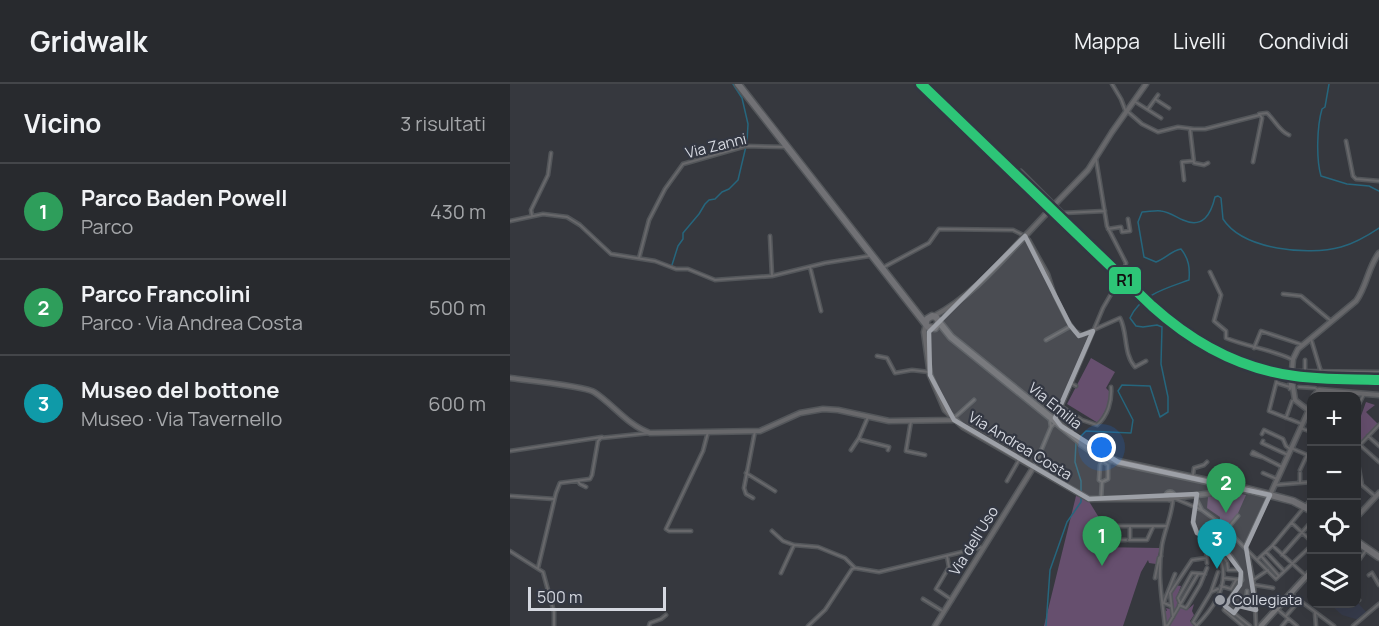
<!DOCTYPE html>
<html lang="it">
<head>
<meta charset="utf-8">
<style>
	:root { --surface:#282a2e; --page:#34363a; --text:#f1f3f6; --muted:#a5a7aa; --line:#44464a; --accent:#8c9099 }
	body { margin:0; font-family:Manrope,sans-serif; background:var(--page); color:var(--text) }
	.controls { position:absolute; right:18px; bottom:18px; display:grid; overflow:hidden; border-radius:12px; box-shadow:0 6px 24px #0002 }
	.controls button { width:54px; height:54px; display:grid; place-items:center; padding:0; border:0; border-bottom:2px solid var(--line); background:var(--surface); color:var(--text); font:30px sans-serif }
	.scale { position:absolute; left:18px; bottom:15px; width:138px; box-sizing:border-box; padding-left:6px; border:3px solid #d5d8e0; border-top:0; font-size:16px; line-height:21px; white-space:nowrap; color:#d5d8e0; -webkit-text-stroke:4px #333742; paint-order:stroke }
	.you { position:absolute; left:592px; top:364px; width:21px; height:21px; margin:-15px; border:4px solid #fff; border-radius:50%; background:#1a73e8; box-shadow:0 0 0 9px #1a73e833 }
	.badge { display:grid; place-items:center; width:39px; height:39px; border-radius:50%; background:var(--accent); color:#fff; font-size:20px; font-weight:700 }
	.pin { position:absolute; translate:-50% -50px; filter:drop-shadow(0 2px 3px #0008) }
	.pin::after { content:''; position:absolute; top:32px; width:21px; height:18px; background:inherit; clip-path:polygon(0 0,100% 0,50% 100%) }
	.list { margin:0; padding:0; list-style:none }
	h2 { display:flex; justify-content:space-between; align-items:center; height:78px; margin:0; padding:0 24px; font-size:26px }
	h2 small { font-size:20px; font-weight:400; color:var(--muted) }
	.list li { display:grid; grid-template-columns:39px 1fr auto; gap:18px; align-items:center; box-sizing:border-box; height:96px; padding:0 24px; border-top:2px solid var(--line) }
	.list b { display:block; font-size:22px; white-space:nowrap }
	.list p { margin:0; font-size:20px; white-space:nowrap; color:var(--muted) }
	.list em { font-size:20px; font-style:normal; color:var(--muted) }
	.icon { flex:none; width:33px; height:33px; fill:none; stroke:currentColor; stroke-width:2; stroke-linecap:round; stroke-linejoin:round }
	.map { position:relative; flex:none; width:869px; height:542px; overflow:hidden }
	header { display:flex; align-items:center; gap:36px; box-sizing:border-box; height:84px; padding:0 30px; background:var(--surface); border-bottom:2px solid var(--line) }
	header strong { font-size:28px }
	nav { display:flex; gap:33px; margin-inline-start:auto; font-size:21px }
	main { display:flex }
	aside { flex:1; background:var(--surface) }
	.map>svg:first-child { display:block }
	.built { fill:#363b4b }
	.green { fill:#664f6e }
	.lines { fill:none; stroke-linecap:round; stroke-linejoin:round }
	.stream { stroke:#26667d; stroke-width:1.5 }
	.minor-casing { stroke:#53565a; stroke-width:5 }
	.tertiary-casing { stroke:#53565a; stroke-width:7 }
	.secondary-casing { stroke:#53565a; stroke-width:8 }
	.primary-casing { stroke:#53565a; stroke-width:9 }
	.minor { stroke:#68686b; stroke-width:2 }
	.tertiary { stroke:#68686b; stroke-width:4 }
	.secondary { stroke:#737376; stroke-width:4.5 }
	.primary { stroke:#717175; stroke-width:6 }
	.tertiary-bridge-casing { stroke:#53565a; stroke-width:7; stroke-linecap:butt }
	.tertiary-bridge { stroke:#68686b; stroke-width:4 }
	.rail-1-casing { stroke:#333742; stroke-width:15 }
	.rail-1 { stroke:#2dc577; stroke-width:10 }
	.marked { fill:#9da0a7; fill-opacity:0.2; stroke:#9da0a7; stroke-width:4.5; stroke-linejoin:round }
	.poi-dot { fill:#9da0a7; stroke:#333742; stroke-width:2 }
	.labels { text-anchor:middle; stroke-width:4.5; stroke-linejoin:round; paint-order:stroke }
	.street-label { font-size:15px; fill:#d5d8e0; stroke:#333742 }
	.poi-label { font-size:15px; fill:#d5d8e0; stroke:#333742; text-anchor:start }
	.line-badge { stroke:#333742; stroke-width:2 }
	.pale-badge-label { font-size:16px; text-anchor:middle; font-weight:bold; fill:#111 }
</style>
</head>
<body>
<header>
<strong>Gridwalk</strong>
<nav><a>Mappa</a><a>Livelli</a><a>Condividi</a></nav>
</header>
<main>
<aside>
<h2>Vicino<small>3 risultati</small></h2>
<ul class="list">
<li><span class="badge" style="background:#2e9e5b">1</span><div><b>Parco Baden Powell</b><p>Parco</p></div><em>430 m</em></li>
<li><span class="badge" style="background:#2e9e5b">2</span><div><b>Parco Francolini</b><p>Parco · Via Andrea Costa</p></div><em>500 m</em></li>
<li><span class="badge" style="background:#0f9aa8">3</span><div><b>Museo del bottone</b><p>Museo · Via Tavernello</p></div><em>600 m</em></li>
</ul>
</aside>
<div class="map">
<svg width="869" height="542" viewBox="0 0 869 542">
	<rect width="100%" height="100%" fill="#36383e"/>
	<path class="built" d="M848,519L857,529L849,536L832,531L820,520Z"/>
	<path class="green" d="M581,274L605,288L596,304L601,309V317L588,339L557,320Z
		M856,318L865,321L856,328L868,340L851,358L847,355V343Z
		M721,408L736,411L725,436L717,443L710,436V433L697,424L698,413Z
		M566,412L577,414L588,432V455L586,463L650,464L646,480L639,479L638,476L631,488L613,542H534Z
		M662,496L665,498L664,501L671,502L666,515L670,522L677,526L684,520L682,527L684,531L680,537L684,542H658L654,535V526L657,527L656,524L660,525L661,532H663L660,514L662,505L659,504Z"/>
	<g class="lines">
		<path class="stream" d="M819,0L815,23L812,25C807,42 806,75 811,92L837,100L859,102L869,107
			M162,181L168,162L173,155V149L189,130L195,120L199,116L205,115L212,108L219,105L228,96L237,58L238,40L232,14L223,0
			M569,354L576,347L621,349L623,336L608,307L612,301L640,302L650,333L658,328V313L651,280L652,243L647,241L633,243L626,242L620,234C630,211 657,204 679,196C680,184 679,175 671,165C661,167 656,174 646,178L634,173L628,138L632,128C638,128 646,126 651,127C659,128 666,133 673,136C693,145 701,130 705,113L708,112L711,114L713,135C733,166 798,172 831,163C845,159 857,152 869,144
			M536,542L540,486L557,438L571,418V397L565,378L566,358"/>
		<g class="minor-casing">
			<path id="minor" d="M602,0L611,15L616,28
				M645,15L659,24
				M624,17L651,34
				M638,25L648,11
				M617,27L632,40L648,48L668,43L684,45H695L750,31L752,34L743,78
				M749,30L757,29C765,36 769,47 779,51
				M680,45L684,79L694,81L698,79
				M836,57L843,92L846,95L869,97
				M586,75L597,142L616,179L613,190
				M511,87L553,129L595,127
				M674,96L672,78L683,77
				M22,132L21,126L38,91L41,69
				M0,137L33,130L57,133L70,141L101,170L145,177L166,185H178L205,196L262,192L315,179L359,172
				M598,145L611,143L612,148L620,147L618,135
				M260,152L262,192
				M129,174L139,136L155,105L173,80L236,62L276,63
				M300,183L311,227
				M374,183L419,159L429,145L503,146L513,151L519,156L538,190L545,212L557,236L565,247L572,251L610,234C618,249 613,269 625,283L636,277
				M700,188L711,211L704,237L716,247V254C738,263 760,265 781,275
				M773,210L791,212L821,237
				M801,255L811,288
				M536,256L561,242
				M744,264L751,247L793,261
				M367,272L377,274L385,289L402,286L419,288
				M715,274L739,284L768,292L759,327L792,340
				M784,287L869,288
				M795,287V276
				M780,296V305
				M561,299L566,302
				M767,299L780,303
				M789,303L805,304L808,306
				M822,312L825,307
				M551,322L572,336L587,341C598,332 602,317 601,303
				M846,326L854,310
				M776,334L782,317
				M443,335L464,316
				M401,337L396,367L415,371
				M541,343L544,340L593,224L611,193
				M790,344L802,348
				M561,348L565,342L561,339L566,332
				M752,350L754,346L773,355L776,362L780,365
				M858,352L869,362
				M349,354L351,356L379,363L378,366
				M753,357L752,359L778,371
				M570,361L583,370L601,378
				M850,361L869,378
				M781,364L802,373
				M846,365L869,341
				M341,366L349,354L358,333
				M0,367L92,353
				M752,373L742,370L743,368L772,383
				M592,377L598,381V395L592,398L589,396L590,381Z
				M848,380L852,401L866,413
				M525,381L541,343L540,336
				M790,386L797,371
				M236,389L265,407
				M753,389L767,395
				M790,389V399
				M683,391L684,384L694,381L697,378
				M68,397L70,400L76,403
				M497,397L509,376
				M764,401L802,398
				M0,412L44,415
				M685,412L692,426
				M243,414L236,410L234,404L245,347
				M591,415L592,398
				M666,415L692,426L711,440L766,495L802,461
				M685,423L683,440L687,449C692,450 697,451 701,454C713,461 732,482 732,496
				M782,439L802,458
				M593,442H657
				M598,442L599,456H616
				M717,445L728,432
				M181,447H159L156,445L193,367L198,348
				M262,447L273,457L284,461L308,463L335,474L345,484L369,488L473,463
				M620,455V442
				M619,456H637L643,443
				M694,460L696,463L697,479
				M695,462L699,460L706,465
				M763,462L796,492
				M735,463L759,412
				M737,465L744,500L746,542
				M708,466L716,477
				M0,467L33,488L44,528V542
				M756,468L774,487
				M772,471L802,437
				M437,472L439,483L426,505L442,516
				M752,473L768,491
				M748,475L762,462L802,414
				M717,479L718,486H729
				M846,480L857,465
				M28,484L46,409L50,399L80,395L82,391L88,357L91,354L140,349
				M271,489L284,461
				M859,491L862,489L869,501
				M645,494L649,474L651,472
				M714,494L732,496
				M732,496L715,522L740,542
				M743,496L758,486
				M745,501L763,504
				M711,502L721,505L726,496
				M701,508L708,488
				M781,510L824,542
				M413,515L434,528
				M846,517L849,516
				M670,519L668,514L682,489L695,490
				M669,521L676,524L678,521L690,501L697,484
				M661,522L654,519L655,515L665,490
				M736,522L737,507
				M716,523L714,526L733,542
				M767,525L787,542
				M724,529L730,521L746,526
				M805,529L806,542
				M776,532L789,517
				M663,533L660,509L682,476L696,474
				M139,542L140,539L151,535L156,531
				M298,542L315,526L342,485L345,484
				M655,542C652,512 647,493 652,461C655,445 662,431 663,415
				M655,542L658,541L688,490
				M686,542C702,526 718,503 712,480C711,474 706,469 702,464
				M687,542L683,538L701,508L708,505
				M772,542L778,535
				M843,542L869,520"/>
		</g>
		<g class="tertiary-casing">
			<path id="tertiary" d="M548,117L578,86L602,48L636,0
				M518,149L534,132
				M424,232C459,214 486,183 513,154
				M416,240L414,248L420,291L435,326L453,343L579,415H658
				M782,286L783,275L788,265L846,217C857,202 858,183 869,169
				M0,294C15,296 75,302 84,308C103,320 117,341 140,349L250,347L290,329L313,325L328,326L379,337L444,336
				M782,296L785,316L798,326
				M804,312L809,306L869,311
				M656.5 412a3.5 3.5 0 1 1 7 0a3.5 3.5 0 1 1-7 0Z
				M760,411L802,319
				M664,414L703,409L720,402
				M846,434L869,409
				M425,542L523,384"/>
		</g>
		<g class="secondary-casing">
			<path id="secondary" d="M751,542L802,486"/>
		</g>
		<g class="primary-casing">
			<path id="primary" d="M228,0L418,243L425,244L429,238L426,233L422,232L417,235L416,238
				M429,238L441,253L571,358L590,370L608,378L740,406
				M737,405L783,417L802,427
				M846,457L869,473"/>
		</g>
		<use href="#minor" class="minor"/>
		<use href="#tertiary" class="tertiary"/>
		<use href="#secondary" class="secondary"/>
		<use href="#primary" class="primary"/>
		<g class="tertiary-bridge-casing">
			<path id="tertiary-bridge" d="M534,132L548,117
				M513,154L518,149"/>
		</g>
		<use href="#tertiary-bridge" class="tertiary-bridge"/>
		<g class="rail-1-casing">
			<path id="rail-1" d="M411,0L642,222C683,259 730,285 785,292C813,296 841,295 869,296"/>
		</g>
		<use href="#rail-1" class="rail-1"/>
	</g>
	<path class="marked" d="M515,152L560,241L569,252L583,247L545,334L551,342L608,378L760,411L736,463L746,526L729,522L724,529L715,522L730,501L731,488L709,459L687,449L683,438L687,410L579,415L444,336L420,291L419,248Z"/>
	<circle class="poi-dot" cx="710" cy="516" r="6"/>
	<g class="labels">
		<g class="street-label">
			<text transform="translate(206 62) rotate(-14)" y="5">Via Zanni</text>
			<text transform="translate(545 322) rotate(39)" y="5">Via Emilia</text>
			<text transform="translate(510 362) rotate(31)" y="5">Via Andrea Costa</text>
			<text transform="translate(464 457) rotate(-58)" y="5">Via dell'Uso</text>
		</g>
		<g class="poi-label">
			<text x="722" y="521">Collegiata</text>
		</g>
	</g>
	<rect class="line-badge" x="598" y="182" width="34" height="29" rx="6" fill="#2dc577"/>
	<g class="pale-badge-label">
		<text x="615" y="202">R1</text>
	</g>
</svg>
<div class="controls">
<button>+</button>
<button>−</button>
<button><svg class="icon" aria-label="locate" viewBox="0 0 24 24"><circle cx="12" cy="12" r="6"/><path d="M12 2v4M12 18v4M2 12h4M18 12h4"/></svg></button>
<button><svg class="icon" aria-label="layers" viewBox="0 0 24 24"><path d="M12 4l9 5-9 5-9-5zM3 14l9 5 9-5"/></svg></button>
</div>
<div class="scale">500 m</div>
<div class="you"></div>
<div class="pin badge" style="left:592px;top:482px;background:#2e9e5b">1</div>
<div class="pin badge" style="left:716px;top:429px;background:#2e9e5b">2</div>
<div class="pin badge" style="left:707px;top:485px;background:#0f9aa8">3</div>
</div>
</main>
</body>
</html>
